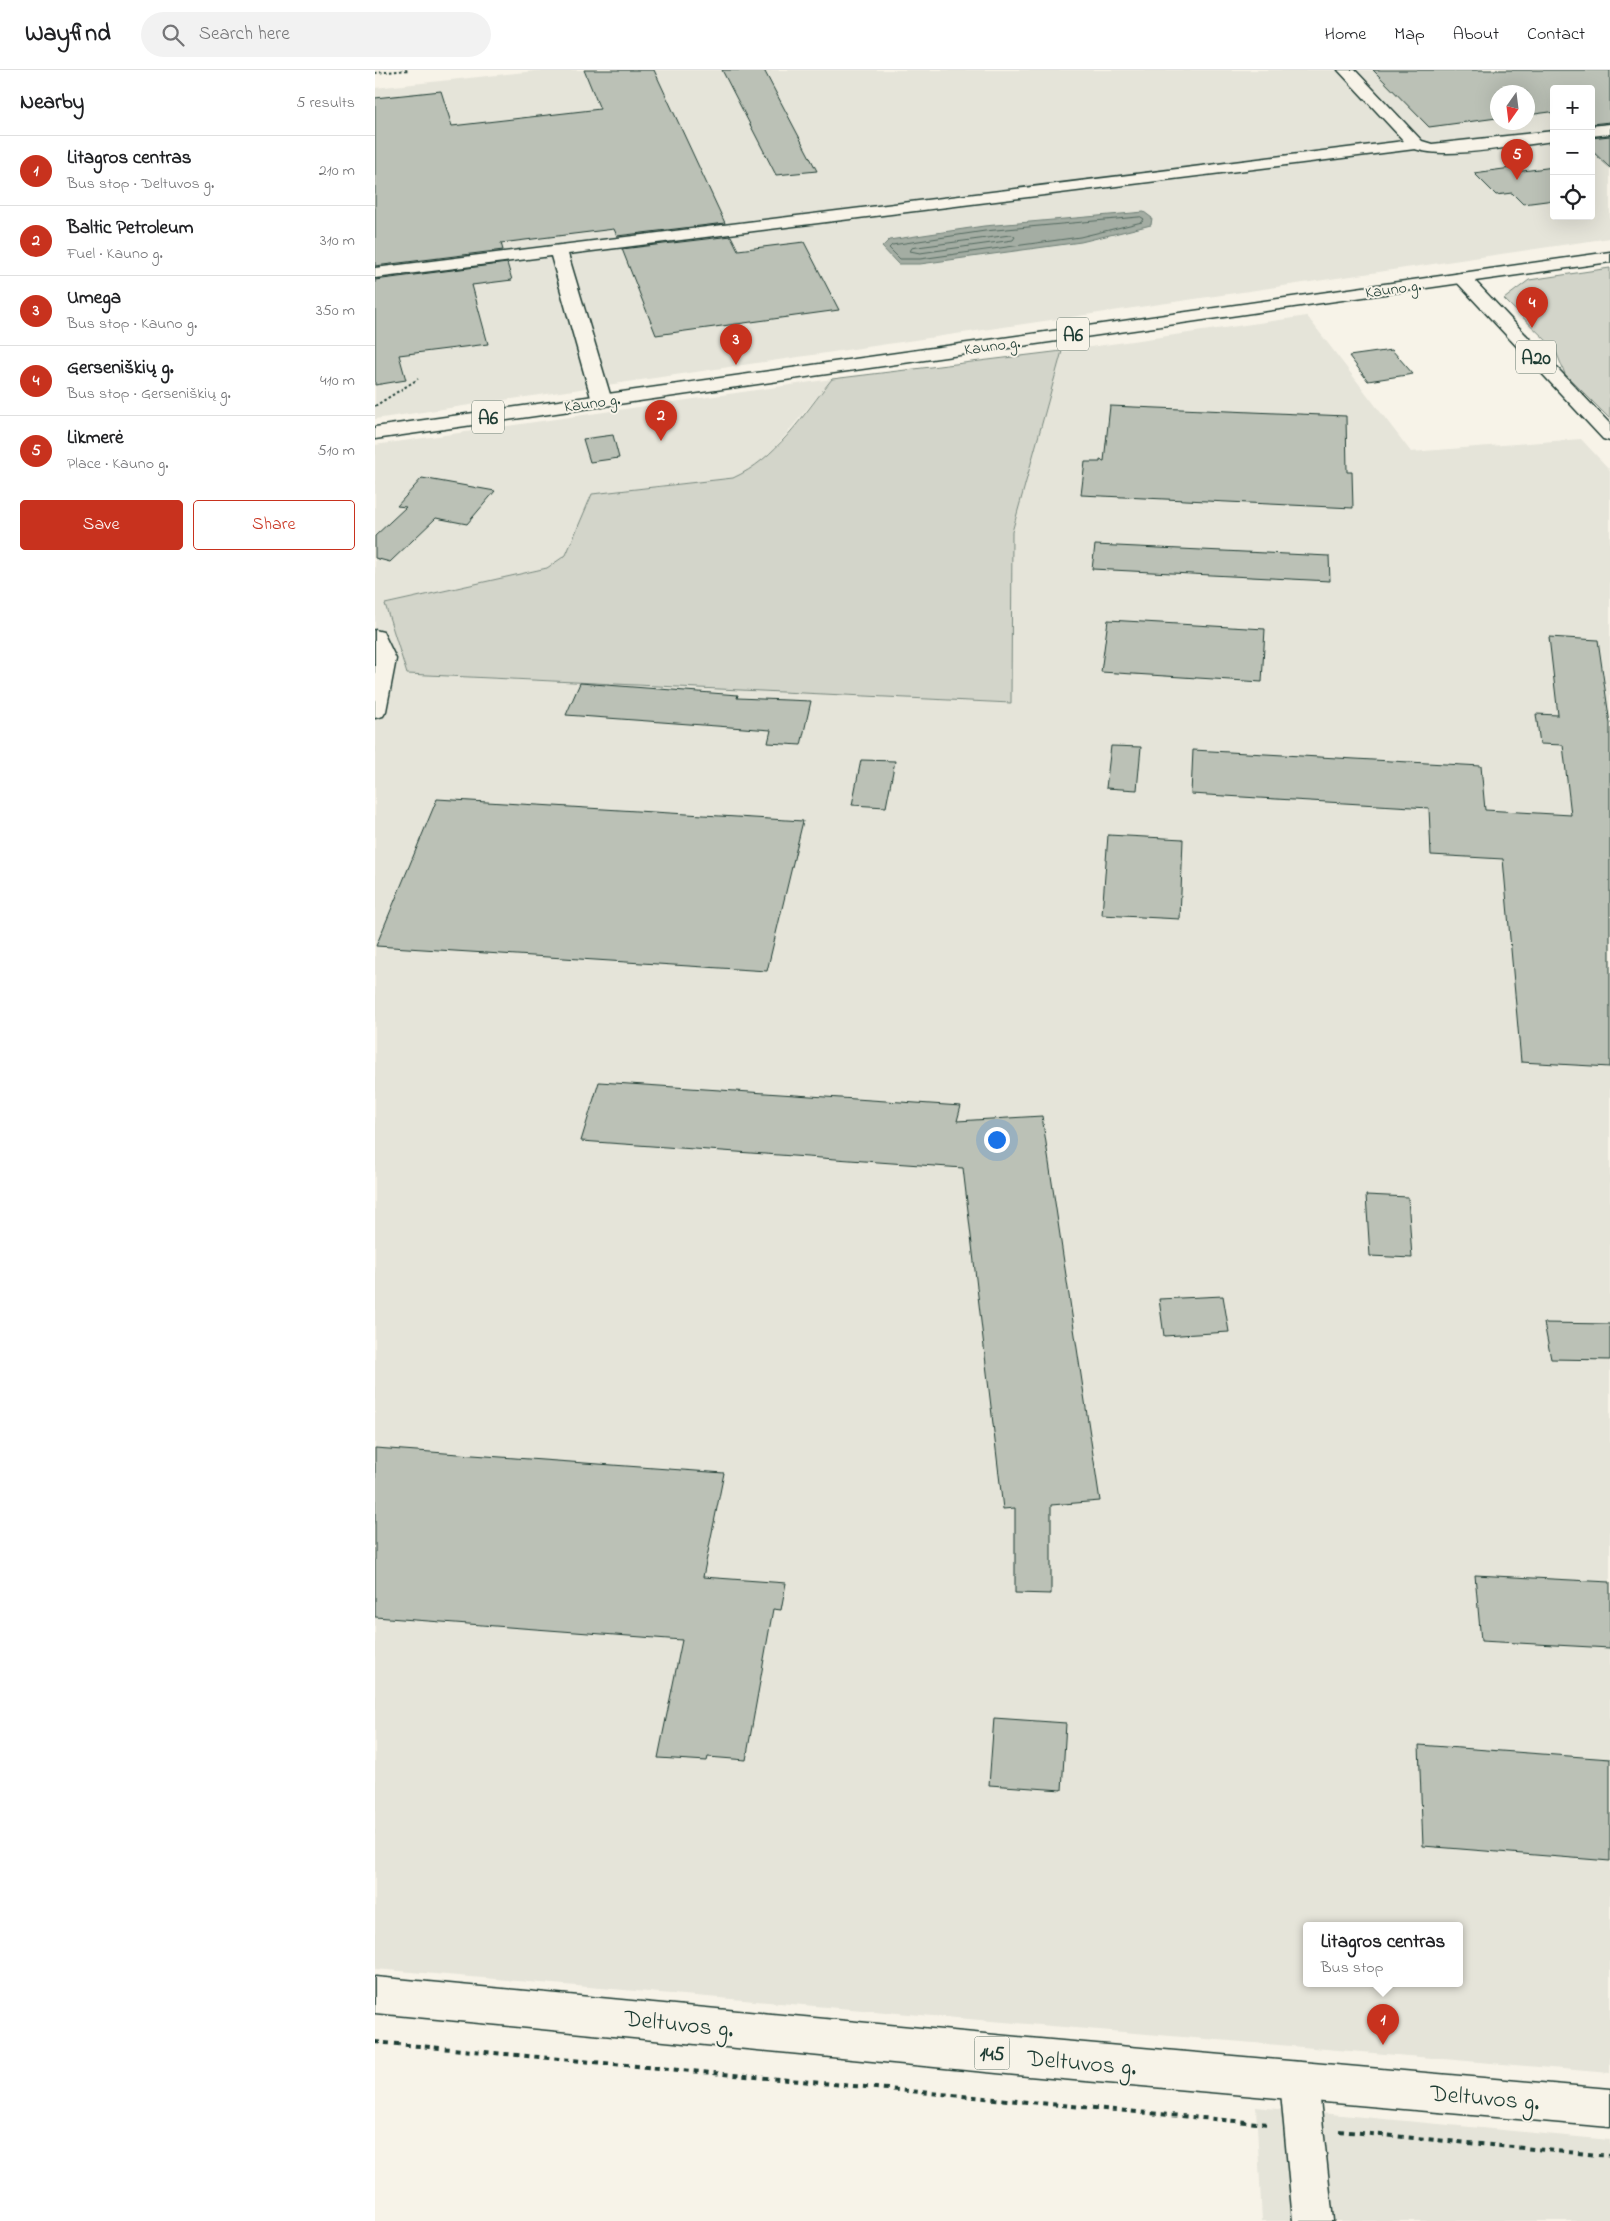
<!DOCTYPE html>
<html lang="en">
<head>
<meta charset="utf-8">
<style>
	:root { --surface:#fff; --page:#f2f2f2; --text:#202124; --muted:#757577; --line:#e0e0e0; --accent:#c8321e }
	body { margin:0; font-family:"Indie Flower",sans-serif; background:var(--page); color:var(--text) }
	.controls { position:absolute; right:15px; top:15px; display:grid; overflow:hidden; border-radius:5px; box-shadow:0 5px 20px #0002 }
	.controls button { width:45px; height:45px; display:grid; place-items:center; padding:0; border:0; border-bottom:1px solid var(--line); background:var(--surface); color:var(--text); font:25px sans-serif }
	.compass { position:absolute; left:1115px; top:15px; width:45px; height:45px; border-radius:50%; background:var(--surface); box-shadow:0 5px 20px #0002; rotate:194deg }
	.you { position:absolute; left:621px; top:1069px; width:18px; height:18px; margin:-12px; border:4px solid #fff; border-radius:50%; background:#1a73e8; box-shadow:0 0 0 8px #1a73e833 }
	.badge { display:grid; place-items:center; width:32px; height:32px; border-radius:50%; background:var(--accent); color:#fff; font-size:16px; font-weight:700 }
	.pin { position:absolute; translate:-50% -41px; filter:drop-shadow(0 1px 2px #0008) }
	.pin::after { content:''; position:absolute; top:26px; width:18px; height:15px; background:inherit; clip-path:polygon(0 0,100% 0,50% 100%) }
	.popup { position:absolute; left:928px; top:1852px; width:160px; height:65px; box-sizing:border-box; display:grid; place-content:center; border-radius:5px; background:var(--surface); filter:drop-shadow(0 1px 4px #0005); font-size:16px; white-space:nowrap; color:var(--muted) }
	.popup b { font-size:19px; color:var(--text) }
	.popup::after { content:''; position:absolute; left:50%; top:100%; margin-left:-10px; border:10px solid transparent; border-top-color:var(--surface) }
	.list { margin:0; padding:0; list-style:none }
	h2 { display:flex; justify-content:space-between; align-items:center; height:65px; margin:0; padding:0 20px; font-size:21px }
	h2 small { font-size:16px; font-weight:400; color:var(--muted) }
	.list li { display:grid; grid-template-columns:32px 1fr auto; gap:15px; align-items:center; box-sizing:border-box; height:70px; padding:0 20px; border-top:1px solid var(--line) }
	.list b { display:block; font-size:19px; white-space:nowrap }
	.list p { margin:0; font-size:16px; white-space:nowrap; color:var(--muted) }
	.list em { font-size:16px; font-style:normal; color:var(--muted) }
	.actions { display:flex; gap:10px; padding:15px 20px }
	.actions a { flex:1; padding:11px 0; border:1px solid var(--accent); border-radius:5px; text-align:center; font-size:18px; color:var(--accent) }
	.actions .main { background:var(--accent); color:#fff }
	.icon { flex:none; width:28px; height:28px; fill:none; stroke:currentColor; stroke-width:2; stroke-linecap:round; stroke-linejoin:round }
	.map { position:relative; flex:none; width:1235px; height:2151px; overflow:hidden }
	header { display:flex; align-items:center; gap:30px; box-sizing:border-box; height:70px; padding:0 25px; background:var(--surface); border-bottom:1px solid var(--line) }
	header strong { font-size:24px }
	nav { display:flex; gap:28px; margin-inline-start:auto; font-size:18px }
	.search { width:350px; height:45px; background:var(--page); display:flex; align-items:center; gap:12px; box-sizing:border-box; padding:0 18px; border-radius:28px; color:var(--muted); font-size:19px }
	main { display:flex }
	aside { flex:1; background:var(--surface) }
	.map>svg:first-child { display:block }
	.built { fill:#e5e4d9; fill-rule:evenodd }
	.green { fill:#d3d5ca; stroke:#79897f }
	.water { fill:#a4ada3; stroke:#6f8077 }
	.lines { fill:none; stroke-linecap:round; stroke-linejoin:round }
	.shore { stroke:#546a60; stroke-width:1 }
	.building { fill:#bbc1b6; stroke:#1f3d34 }
	.minor-casing { stroke:#1f3d34; stroke-width:3 }
	.major-casing { stroke:#1f3d34; stroke-width:3 }
	.highway-casing { stroke:#1f3d34; stroke-width:3 }
	.path-far1 { stroke:#1f3d34; stroke-width:2; stroke-dasharray:2.5 2.5; stroke-linecap:butt }
	.path { stroke:#1f3d34; stroke-width:4; stroke-dasharray:5 5; stroke-linecap:butt }
	.minor { fill:#f7f3e8; fill-rule:evenodd }
	.major { fill:#f7f3e8; fill-rule:evenodd }
	.highway { fill:#f7f3e8; fill-rule:evenodd }
	.labels { text-anchor:middle; stroke-width:4; stroke-linejoin:round; paint-order:stroke }
	.far-street-label { font-size:16px; fill:#1f3d34; stroke:#f7f3e8 }
	.shield { fill:#f7f3e8; stroke:#60746a; stroke-width:1 }
	.shield-label { font-size:19px; font-weight:bold; fill:#1f3d34 }
	.near-street-label { font-size:24px; fill:#1f3d34; stroke:#f7f3e8 }
</style>
</head>
<body>
<header>
<strong>Wayfind</strong>
<div class="search"><svg class="icon" aria-label="search" viewBox="0 0 24 24"><circle cx="10" cy="10" r="6"/><path d="M15 15l6 6"/></svg>Search here</div>
<nav><a>Home</a><a>Map</a><a>About</a><a>Contact</a></nav>
</header>
<main>
<aside>
<h2>Nearby<small>5 results</small></h2>
<ul class="list">
<li><span class="badge">1</span><div><b>Litagros centras</b><p>Bus stop · Deltuvos g.</p></div><em>210 m</em></li>
<li><span class="badge">2</span><div><b>Baltic Petroleum</b><p>Fuel · Kauno g.</p></div><em>310 m</em></li>
<li><span class="badge">3</span><div><b>Umega</b><p>Bus stop · Kauno g.</p></div><em>350 m</em></li>
<li><span class="badge">4</span><div><b>Gerseniškių g.</b><p>Bus stop · Gerseniškių g.</p></div><em>410 m</em></li>
<li><span class="badge">5</span><div><b>Likmerė</b><p>Place · Kauno g.</p></div><em>510 m</em></li>
</ul>
<div class="actions"><a class="main">Save</a><a>Share</a></div>
</aside>
<div class="map">
<svg width="1235" height="2151" viewBox="0 0 1235 2151">
	<rect width="100%" height="100%" fill="#f7f3e8"/>
	<filter id="ink" filterUnits="userSpaceOnUse"><feTurbulence type="fractalNoise" baseFrequency=".02" numOctaves="2"/><feDisplacementMap in="SourceGraphic" scale="10" xChannelSelector="R" yChannelSelector="G"/><feConvolveMatrix kernelMatrix="1 2 1 2 8 2 1 2 1" color-interpolation-filters="sRGB"/></filter>
	<g filter="url(#ink)">
		<path class="built" d="M169,0H1235V168L0,349V18ZM1179,19H1216V146H1179ZM1122,22H1152V52H1122Z
			M932,246L1036,382L1206,369L1235,400V2003L0,1899V375L457,309L399,379L377,399L358,408L217,424L191,485L172,498L10,534L32,604L636,633L637,462L687,281ZM932,1856H1084V1914H932Z
			M881,2037L1235,2070V2151H887Z"/>
		<path class="green" d="M1235,198V349L1190,304L1180,279L1129,229L1154,210Z
			M687,281L637,462L636,633L32,604L10,534L172,498L191,485L217,424L358,408C401,389 428,345 457,309Z"/>
		<path class="water" d="M769,142L777,148L776,155L706,172L545,194H523L507,177L514,170L609,156Z"/>
		<g class="lines">
			<path class="shore" d="M766,147L769,149L767,152L705,167L545,189H525L514,178L517,175L610,161Z
				M637,165L640,167L638,170L545,183L535,181L537,178Z"/>
		</g>
		<path class="building" d="M209,0H279L350,153L242,166L239,159L126,173L128,180L0,196V28L66,21L77,56L225,39Z
			M347,0H389L442,101L401,105Z
			M998,0H1235V52L1216,54V19H1179V46L1175,42L1152,45V22H1122V48L1054,57Z
			M1235,66V98L1216,80V68Z
			M1179,97V130L1148,134L1137,123L1121,125L1099,103L1136,98L1140,102Z
			M356,166L363,180L429,172L464,240L281,265L247,179Z
			M132,193L137,210L97,215L113,274L24,285L31,310L0,315V210Z
			M1017,280L1038,304L993,311L974,286Z
			M735,336L971,346L972,402H977L978,438L706,425L710,392H725V390L729,391Z
			M238,365L244,388L215,392L208,369Z
			M47,408L120,421L92,454L61,448L15,492L0,488V466L31,437L22,436Z
			M720,475L954,486L955,511L717,499Z
			M733,550L890,559L887,612L726,602Z
			M1174,567L1223,570L1235,654V997L1146,992L1128,789L1056,785L1054,738L816,724L818,680L1106,696L1110,740L1196,745L1188,675L1165,674L1161,644L1183,645Z
			M205,613L363,625L362,628L436,631L426,675L393,673L396,660L191,645Z
			M736,676L766,677L762,720L731,718Z
			M486,690L520,691L511,737L477,735Z
			M62,729L428,751L392,901L1,876Z
			M733,765L808,769L805,849L727,845Z
			M224,1012L586,1036L582,1051L667,1046L725,1431L676,1435V1524L640,1523V1438L628,1439L588,1098L206,1071Z
			M991,1125L1033,1127L1037,1188L995,1186Z
			M848,1226L854,1262L789,1266L784,1229Z
			M1169,1253L1235,1254V1290L1176,1289Z
			M0,1378L349,1403L328,1507L411,1513L406,1540L398,1539L371,1690L333,1687L332,1691L283,1688L307,1570L0,1547Z
			M1100,1505L1235,1512V1578L1106,1571Z
			M619,1648L691,1653L687,1720L614,1715Z
			M1044,1675L1235,1689V1791L1048,1776Z"/>
		<g class="lines">
			<g class="minor-casing">
				<path id="minor" d="M963,0H980L1047,71L1057,74L1179,61V71C1142,75 1073,90 1040,79L193,184L237,331L234,335L227,337L220,335L217,331L176,186L0,208V198L1029,71Z
					M1235,54V64L1216,66V56Z
					M0,560L8,562L21,589L11,641L8,646L0,648Z
					M924,1992L937,1998L943,2011L958,2151H918L905,2011L911,1998Z"/>
			</g>
			<g class="major-casing">
				<path id="major" d="M1087,203L1093,204L1096,208L1093,212L0,369V357Z
					M0,1907L642,1967L1235,2019V2057L642,2005L0,1943Z"/>
			</g>
			<g class="highway-casing">
				<path id="highway" d="M1235,182V192L1100,211L1235,354V371L1228,369L1078,208L1081,204L1087,203Z"/>
			</g>
			<path class="path-far1" d="M0,3L34,0
				M0,336L43,309"/>
			<path class="path" d="M0,1972L893,2054
				M964,2061L1235,2086"/>
			<use href="#minor" class="minor"/>
			<use href="#major" class="major"/>
			<use href="#highway" class="highway"/>
		</g>
	</g>
	<g class="labels">
		<g class="far-street-label">
			<text transform="translate(1018 218) rotate(-8)" y="6">Kauno g.</text>
			<text transform="translate(617 275) rotate(-8)" y="6">Kauno g.</text>
			<text transform="translate(217 332) rotate(-8)" y="6">Kauno g.</text>
		</g>
		<g class="shield">
			<rect x="682" y="247.5" width="32" height="33" rx="4"/>
			<rect x="1141" y="270.5" width="40" height="33" rx="4"/>
			<rect x="97" y="330.5" width="32" height="33" rx="4"/>
			<rect x="599.5" y="1966.5" width="35" height="33" rx="4"/>
		</g>
		<g class="shield-label">
			<text x="698" y="271">A6</text>
			<text x="1161" y="294">A20</text>
			<text x="113" y="354">A6</text>
			<text x="617" y="1990">145</text>
		</g>
		<g class="near-street-label">
			<text transform="translate(304 1953) rotate(6)" y="8">Deltuvos g.</text>
			<text transform="translate(707 1992) rotate(5)" y="8">Deltuvos g.</text>
			<text transform="translate(1110 2027) rotate(5)" y="8">Deltuvos g.</text>
		</g>
	</g>
</svg>
<div class="controls">
<button>+</button>
<button>−</button>
<button><svg class="icon" aria-label="locate" viewBox="0 0 24 24"><circle cx="12" cy="12" r="6"/><path d="M12 2v4M12 18v4M2 12h4M18 12h4"/></svg></button>
</div>
<svg class="compass" viewBox="-18 -18 36 36"><path d="M0-13l5 13h-10z" fill="#e53935"/><path d="M0 13l5-13h-10z" fill="#757577"/></svg>
<div class="you"></div>
<div class="pin badge" style="left:1008px;top:1975px">1</div>
<div class="popup"><b>Litagros centras</b>Bus stop</div>
<div class="pin badge" style="left:286px;top:371px">2</div>
<div class="pin badge" style="left:361px;top:295px">3</div>
<div class="pin badge" style="left:1157px;top:258px">4</div>
<div class="pin badge" style="left:1142px;top:110px">5</div>
</div>
</main>
</body>
</html>
